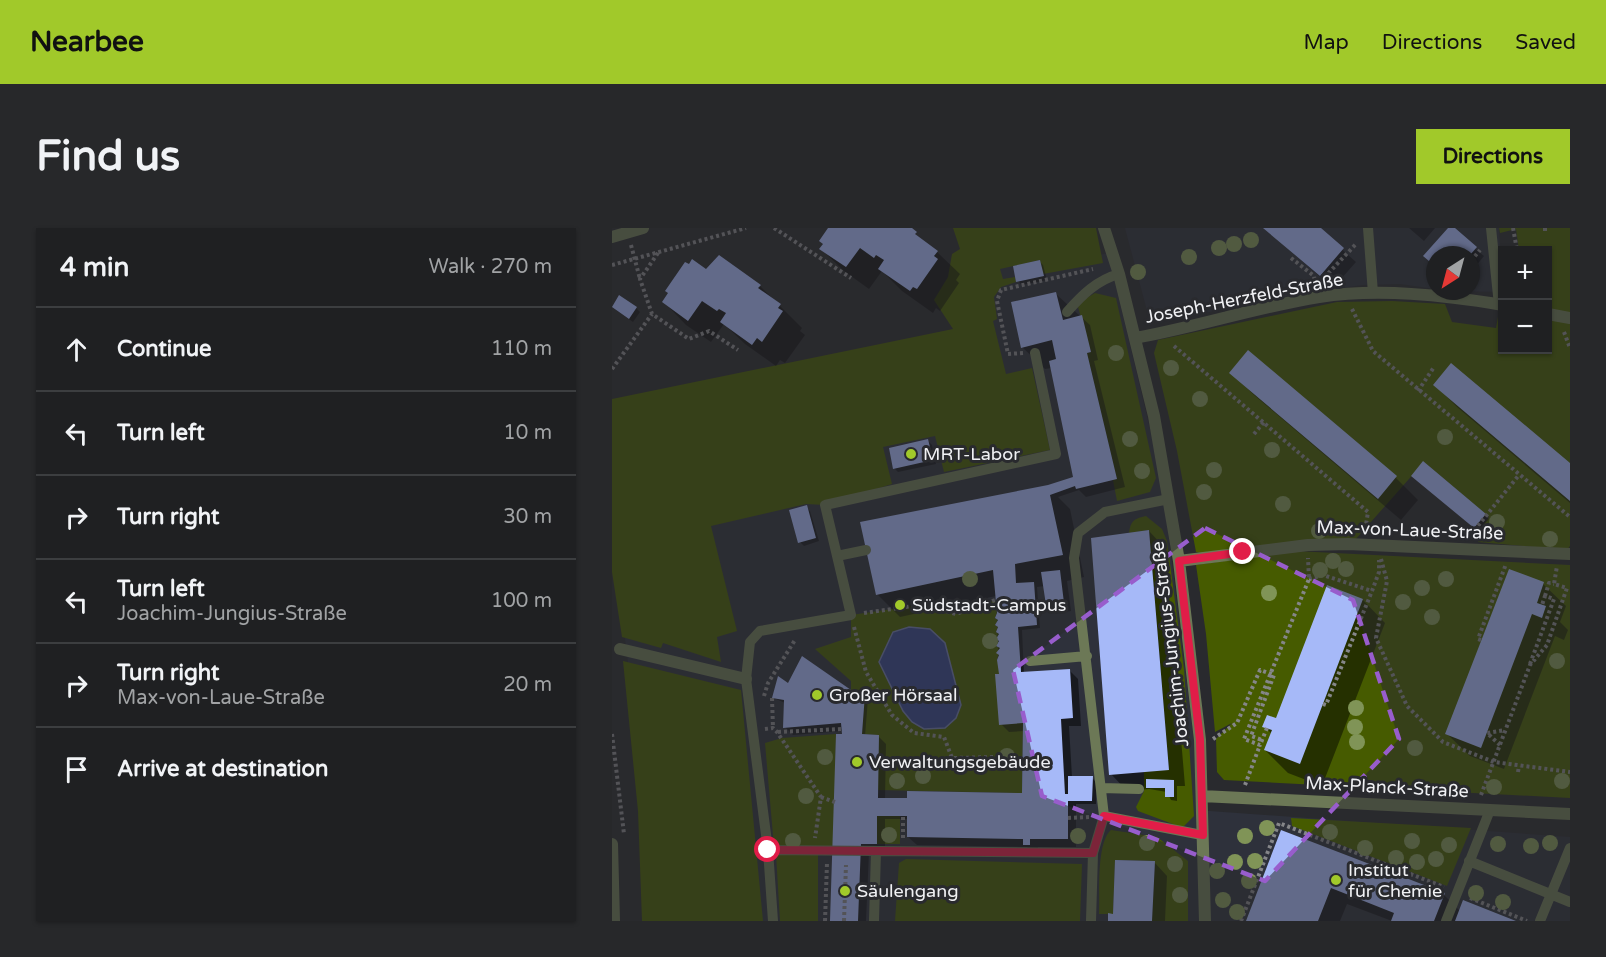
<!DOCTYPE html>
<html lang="en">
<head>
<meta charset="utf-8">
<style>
	:root { --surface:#1f2022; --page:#27282a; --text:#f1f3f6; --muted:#a1a3a5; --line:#3c3e40; --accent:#a1c92a }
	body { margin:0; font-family:"Varela Round",sans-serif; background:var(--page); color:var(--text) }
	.controls { position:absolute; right:18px; top:18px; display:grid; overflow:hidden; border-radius:0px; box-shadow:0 2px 4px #0004 }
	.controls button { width:54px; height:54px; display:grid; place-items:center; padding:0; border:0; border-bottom:2px solid var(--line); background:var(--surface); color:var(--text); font:30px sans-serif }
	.compass { position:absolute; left:814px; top:18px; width:54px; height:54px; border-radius:50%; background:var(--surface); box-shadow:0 2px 4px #0004; rotate:216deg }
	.stop { position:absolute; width:18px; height:18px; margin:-14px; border:4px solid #e11d48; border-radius:50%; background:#fff }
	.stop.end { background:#e11d48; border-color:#fff; box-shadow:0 2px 6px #0008 }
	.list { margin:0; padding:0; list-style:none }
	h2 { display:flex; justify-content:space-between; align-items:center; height:78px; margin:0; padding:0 24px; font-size:26px }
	h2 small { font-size:20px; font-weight:400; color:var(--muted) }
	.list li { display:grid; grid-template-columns:39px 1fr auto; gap:18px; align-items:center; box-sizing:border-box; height:84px; padding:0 24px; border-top:2px solid var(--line) }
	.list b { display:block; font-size:22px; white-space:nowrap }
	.list p { margin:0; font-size:20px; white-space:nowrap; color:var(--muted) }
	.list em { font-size:20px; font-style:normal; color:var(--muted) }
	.icon { flex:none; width:33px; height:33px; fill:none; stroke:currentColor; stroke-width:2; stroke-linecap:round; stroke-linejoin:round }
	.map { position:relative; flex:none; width:958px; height:693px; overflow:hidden; border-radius:0px }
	header { display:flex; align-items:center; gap:36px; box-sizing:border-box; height:84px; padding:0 30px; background:var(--accent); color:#111 }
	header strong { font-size:28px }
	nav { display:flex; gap:33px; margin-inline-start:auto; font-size:21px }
	.intro { display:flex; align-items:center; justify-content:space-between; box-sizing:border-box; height:144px; padding:0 36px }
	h1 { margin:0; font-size:42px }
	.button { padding:15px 27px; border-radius:0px; background:var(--accent); color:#111; font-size:21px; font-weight:700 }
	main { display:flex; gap:36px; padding:0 36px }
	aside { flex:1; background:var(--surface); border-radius:0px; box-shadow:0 2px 4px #0004 }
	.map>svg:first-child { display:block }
	.built { fill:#2e313b }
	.green { fill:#465b00 }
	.water { fill:#37458b; stroke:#6e79aa; stroke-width:1.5 }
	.shadow { fill:#0007 }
	.building { fill:#a6b9f8 }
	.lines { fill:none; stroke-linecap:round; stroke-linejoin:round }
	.path { stroke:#858689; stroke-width:4; stroke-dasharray:3 3; stroke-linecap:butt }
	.service { stroke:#6c7856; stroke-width:10 }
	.pedestrian { stroke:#6c7856; stroke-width:12 }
	.minor { stroke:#6c7856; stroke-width:12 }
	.tertiary { stroke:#6c7856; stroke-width:12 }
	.tree { fill:#809457 }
	.route { stroke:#e11d48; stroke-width:8 }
	.marked { fill:none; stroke:#985dcc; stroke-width:4.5; stroke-dasharray:12 8; stroke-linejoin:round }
	.poi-dot { fill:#a1c92a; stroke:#292a2e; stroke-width:2 }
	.labels { text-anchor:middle; stroke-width:6; stroke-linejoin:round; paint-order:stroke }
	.street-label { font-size:18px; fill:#f0f1f4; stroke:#292a2e }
	.poi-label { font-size:18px; fill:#f0f1f4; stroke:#292a2e; text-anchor:start }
</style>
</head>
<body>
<header>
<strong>Nearbee</strong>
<nav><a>Map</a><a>Directions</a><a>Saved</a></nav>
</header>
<div class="intro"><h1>Find us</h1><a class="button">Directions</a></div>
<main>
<aside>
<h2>4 min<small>Walk · 270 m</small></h2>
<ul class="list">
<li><svg class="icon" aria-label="ahead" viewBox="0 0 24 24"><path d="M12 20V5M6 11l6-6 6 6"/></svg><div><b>Continue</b></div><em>110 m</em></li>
<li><svg class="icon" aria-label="left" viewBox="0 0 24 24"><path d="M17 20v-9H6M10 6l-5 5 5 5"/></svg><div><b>Turn left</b></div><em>10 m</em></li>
<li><svg class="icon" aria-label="right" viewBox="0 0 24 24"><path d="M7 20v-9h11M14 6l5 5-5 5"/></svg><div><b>Turn right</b></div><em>30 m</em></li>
<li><svg class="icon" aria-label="left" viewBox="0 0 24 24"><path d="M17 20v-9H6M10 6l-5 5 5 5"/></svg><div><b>Turn left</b><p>Joachim-Jungius-Straße</p></div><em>100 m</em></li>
<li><svg class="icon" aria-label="right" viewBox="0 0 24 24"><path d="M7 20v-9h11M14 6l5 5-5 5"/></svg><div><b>Turn right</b><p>Max-von-Laue-Straße</p></div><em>20 m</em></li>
<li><svg class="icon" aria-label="arrive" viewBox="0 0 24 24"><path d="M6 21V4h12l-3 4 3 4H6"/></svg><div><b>Arrive at destination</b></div></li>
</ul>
</aside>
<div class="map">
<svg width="958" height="693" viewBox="0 0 958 693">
	<rect width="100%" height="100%" fill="#292a2e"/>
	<path class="built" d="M513,0H887L890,64L843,63H859V27H823V61L788,56L751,57L684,66L554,93L537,90Z
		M432,25L436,38L496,25L549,247L582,512L584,582L958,609V693H35L21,474L0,308V178L372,100L380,35Z"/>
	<path class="green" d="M341,0H484L491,35L431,46L428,32L388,41L391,51L403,49L404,54L389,59L382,69L385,91L381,93L394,146L420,140L438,222L332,244L323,208L271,219L280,256L213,277L194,276L99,298L125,403L105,409L109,434L51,415L49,420L10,409L0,344V171L341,101L322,72L336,49L340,26L348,21Z
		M887,0H958V318L955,322L866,314V304L877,289L812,234L743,312L594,326L584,324L565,223L542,125L546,112L725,74L780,73L833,76L840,94L884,100L887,83H890L891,122H936V22H907L904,1L888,5Z
		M483,65L504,70L544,250L538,264L505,273L501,252L505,251L475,125L479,124L466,79L473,71Z
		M534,288L550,301L555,313L572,441L582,588L572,598H566L526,583L524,579L532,563V544L557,541L537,302L517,305C519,292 522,291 534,288Z
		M684,323L958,337V570L612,552L605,544L604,511L620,495L603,504L594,406L584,337Z
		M383,372L385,385L383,390L386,392L383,397L386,399L384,404L387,406L384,411L387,413L384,418L388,420L385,432L411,495L410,565L266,562V507L250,506L253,466L239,462V453L203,421L239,409V387L308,377L344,386Z
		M11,433L129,462L151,693H30L26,583Z
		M224,506L222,616L217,620L162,619L153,515L170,510Z
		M265,588H288V616H265Z
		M679,590L859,600L835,658L680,598Z
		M499,602L545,609L576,633V693H540L543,633L503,632L501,686H487C488,665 484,615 499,602Z
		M164,626H206V693H168Z
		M294,631L470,636L468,693H283L287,635Z"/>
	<path class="water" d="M297,399L318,401L333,415L349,477L344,490L333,500L312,501L300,494L291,483L267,434L281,404Z"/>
	<path class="shadow" d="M218,0H295L325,24L348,46L344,52L347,55L328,83L324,80L321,85L290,63L270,43L257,61L232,43L209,21Z
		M652,0H706L744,34L721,60Z
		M797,0H823L812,13Z
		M838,0L872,28L859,44V27H823V38L813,28Z
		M428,34L431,37L435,52L410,57L406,53Z
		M94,43L148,58L190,100L188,103L193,107L173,135L168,132L164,138L133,116L112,96L99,114L74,97L52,74Z
		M444,66L478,97L486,132L482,133L513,259L474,269L467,262L446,269L458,281L472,349L455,353L459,383L444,385L435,376L433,358L425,359L428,400L410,402L412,446L458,443L466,451L469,498H457L460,549L480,550L484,554V576H464V619H426L425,625H421L415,619L305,617L296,609L297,591H273V624H257L254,693H219L231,503L181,507L173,499V475L162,470L177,457L238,462L256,471L253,508H266L274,516L273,571L411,566L412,503L397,504L389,496L384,368L288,389L265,366L250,295L464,254L440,140L433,141L410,119Z
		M24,80L28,84L21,94L4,82Z
		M637,124L784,250L806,272L789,292L642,167L619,145Z
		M839,137L958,237V275L845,179L823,157Z
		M316,213L320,217L324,236L286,244L282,240Z
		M805,251L873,287L877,291L866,303Z
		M194,279L198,283L207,313L192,318L188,314Z
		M537,303L553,320L573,558H565V573L559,572L555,564L537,561L515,563L499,546Z
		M931,356L954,378L948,394L956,402L952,412L943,408L892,541L858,528L835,506Z
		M716,359L751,372L773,395L710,558L676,545L653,522L660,506L652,498L665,492Z
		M670,604L832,667L848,683L900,693H780L735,676L728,693H636Z
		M543,635L555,648L553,693H497Z"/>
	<path class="building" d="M216,0H300L305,4L303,6L326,23L322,28L326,31L305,61L301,59L298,63L266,41L272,32L264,27L262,30L248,20L234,39L207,21L211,16L207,13Z
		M651,0H709L732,20L708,48Z
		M836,0H843L865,19L858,27H823V38L811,28Z
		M107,27L149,57L146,60L169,76L166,80L171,83L150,114L145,110L140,117L108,94L114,85L107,81L105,83L90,73L76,93L50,74L56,65L53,63L73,34L77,36L80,31L94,41Z
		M428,32L432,48L404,54L401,38Z
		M444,64L451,92L470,87L479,124L475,125L505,251L464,261L463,258L438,267L451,327L403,336L404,355L422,354L425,397L406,399L409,444L458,441L461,490L449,491L453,566H456V548H481L480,573H456V611H418V617H411V611L295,609V588H265V616H249L246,693H218L224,506H230L229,495L171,500L172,472L160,470L166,448L176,455L190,428L239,462L253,466L250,506L267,507L266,570H295V563L410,565L411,495L387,497L383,446H387L385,432L387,427L384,425L388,420L384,418L387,413L384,411L387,406L384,404L386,399L383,397L386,392L383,390L385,385L381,342L264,367L248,294L436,257L461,249L437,133L444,131L440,112L409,120L399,74Z
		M7,67L25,79L17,91L0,79Z
		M636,122L785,248L766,271L617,145Z
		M839,135L958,235V273L821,157Z
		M316,211L321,232L281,241L277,220Z
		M811,233L874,286L862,300L799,248Z
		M195,277L204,310L186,315L177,282Z
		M537,302L557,542L497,547L479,310Z
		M897,341L932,354L925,375L934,378L930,390L920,386L869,520L833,506Z
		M448,342L452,375L434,377L429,344Z
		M715,357L751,371L688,536L652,522L660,502L650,499L655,487L664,490Z
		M534,551L562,552V569H553V560H534Z
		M669,602L833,665L822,693H779L782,685L719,660L706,693H634Z
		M503,632L543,633L540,693H496V685L501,686Z
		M851,672L904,693H843Z"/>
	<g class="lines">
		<path class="path" d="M162,0L239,50
			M901,0L905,22
			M933,0V4
			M19,17L28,51
			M46,25L28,51L40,86L77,111L97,103L126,122
			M679,30L702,48L703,54
			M859,33L868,22
			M0,37L134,0
			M708,54L744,16
			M740,81L761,123L958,289
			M952,104L958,120
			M562,118L756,284L753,303
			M411,125L396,126L385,73L389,62L481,41
			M0,141L40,86
			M806,163L822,139
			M642,206L652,194
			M861,308V304L907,247
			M769,331L775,353L764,410L795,478L831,514L882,534L958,544
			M697,351L711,347L760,363
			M933,368L937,355L942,356
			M252,385L308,377L344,386L383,372
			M242,399L254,444L280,487L302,505L332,509L340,530L386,529
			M869,412L866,411L894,336
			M918,436L942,371L933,368L930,377
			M152,468L156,455L183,412
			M160,470L161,500
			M711,476L714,477L760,363L767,344V332
			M655,500L648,517L632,511L697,351L696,330
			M153,501L161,500L165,504L209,569L203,610
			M166,504L230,501
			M0,506L12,606
			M601,511L625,495L648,442L662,447L639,508L650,512
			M888,517L875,505L893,502
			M906,544L907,538
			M633,557L648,517
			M869,567L918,437L935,417L955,360L942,356L945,338
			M209,569L223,574
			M456,590L479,589
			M291,610V588
			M858,670L915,693
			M213,693L215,635
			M232,693L234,637
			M629,693L667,595L832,659"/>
		<path class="service" d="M756,0L761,65
			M879,0L887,77
			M455,84C470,67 485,52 507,46
			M225,328L254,322
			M418,433L475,428
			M489,560L527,561
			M492,588L590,607
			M156,622L481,625L492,588L462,330L466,305L493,284L557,271
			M857,633L958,674
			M161,693L156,622L134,451L138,414L148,403L239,387L213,277L444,226L423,125
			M262,693L264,623
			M479,693L481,625
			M834,693L878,582
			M928,693L958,620"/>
		<path class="pedestrian" d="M8,421L134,451"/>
		<path class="minor" d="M492,0L507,46L542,188L567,333L588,512L593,693
			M0,9L31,0
			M936,86L958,90
			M523,110C585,99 645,79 707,69C767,60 831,67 891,77
			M567,333L696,317L736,316L958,326
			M590,568L958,586"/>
		<path class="tertiary" d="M0,616L2,693"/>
	</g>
	<g class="tree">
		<circle cx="639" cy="12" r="8"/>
		<circle cx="622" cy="16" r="8"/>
		<circle cx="607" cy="20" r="8"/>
		<circle cx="577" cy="29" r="8"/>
		<circle cx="526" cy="44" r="8"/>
		<circle cx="504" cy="125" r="8"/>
		<circle cx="559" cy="140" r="8"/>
		<circle cx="588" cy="171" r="8"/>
		<circle cx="833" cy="209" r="8"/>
		<circle cx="518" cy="211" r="8"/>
		<circle cx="660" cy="222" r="8"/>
		<circle cx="602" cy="242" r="8"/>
		<circle cx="530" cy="243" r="8"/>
		<circle cx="592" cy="264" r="8"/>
		<circle cx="671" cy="276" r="8"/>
		<circle cx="885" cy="294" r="8"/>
		<circle cx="707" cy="303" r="8"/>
		<circle cx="938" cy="311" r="8"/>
		<circle cx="721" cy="333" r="8"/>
		<circle cx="734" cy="341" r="8"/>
		<circle cx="708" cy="342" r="8"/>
		<circle cx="358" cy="351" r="8"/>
		<circle cx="834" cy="351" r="8"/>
		<circle cx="810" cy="360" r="8"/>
		<circle cx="657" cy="365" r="8"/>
		<circle cx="791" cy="374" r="8"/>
		<circle cx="820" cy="389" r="8"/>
		<circle cx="378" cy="413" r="8"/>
		<circle cx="945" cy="433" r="8"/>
		<circle cx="744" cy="480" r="8"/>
		<circle cx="743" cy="499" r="8"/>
		<circle cx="745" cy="514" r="8"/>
		<circle cx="803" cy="520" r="8"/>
		<circle cx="395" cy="528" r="8"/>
		<circle cx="213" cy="529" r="8"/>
		<circle cx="311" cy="548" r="8"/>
		<circle cx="285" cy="553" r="8"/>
		<circle cx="950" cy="553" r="8"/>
		<circle cx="882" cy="559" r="8"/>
		<circle cx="194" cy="568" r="8"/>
		<circle cx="655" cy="600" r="8"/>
		<circle cx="718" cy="604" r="8"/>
		<circle cx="277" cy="607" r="8"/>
		<circle cx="466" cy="608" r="8"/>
		<circle cx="633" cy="608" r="8"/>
		<circle cx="181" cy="613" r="8"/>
		<circle cx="800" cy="613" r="8"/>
		<circle cx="535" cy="615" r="8"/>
		<circle cx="938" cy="615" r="8"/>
		<circle cx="886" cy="616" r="8"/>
		<circle cx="837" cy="617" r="8"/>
		<circle cx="919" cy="618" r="8"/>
		<circle cx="753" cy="620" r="8"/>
		<circle cx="784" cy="630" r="8"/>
		<circle cx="824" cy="631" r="8"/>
		<circle cx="643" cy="633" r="8"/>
		<circle cx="623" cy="634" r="8"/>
		<circle cx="805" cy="634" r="8"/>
		<circle cx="563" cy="636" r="8"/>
		<circle cx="605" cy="643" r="8"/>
		<circle cx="637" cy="653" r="8"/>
		<circle cx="864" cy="665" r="8"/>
		<circle cx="568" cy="667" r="8"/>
		<circle cx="611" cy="672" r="8"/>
		<circle cx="891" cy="674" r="8"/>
		<circle cx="625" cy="684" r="8"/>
	</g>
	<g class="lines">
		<path class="route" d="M156,622L481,625L492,588L591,607L588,512L567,333L631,324"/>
	</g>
	<path d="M0 0H958V693H0ZM593,300L741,372L787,511L653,653L430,568L401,442Z" fill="#292a2e" fill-opacity=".55" fill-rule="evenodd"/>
	<path class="marked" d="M593,300L741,372L787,511L653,653L430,568L401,442Z"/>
	<g class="poi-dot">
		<circle cx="299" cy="226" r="6"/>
		<circle cx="288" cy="377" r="6"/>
		<circle cx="205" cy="467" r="6"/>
		<circle cx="245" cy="534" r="6"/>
		<circle cx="724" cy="652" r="6"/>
		<circle cx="233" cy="663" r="6"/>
	</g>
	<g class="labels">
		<g class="street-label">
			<text transform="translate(632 70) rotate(-11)" y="6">Joseph-Herzfeld-Straße</text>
			<text transform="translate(798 302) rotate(2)" y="6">Max-von-Laue-Straße</text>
			<text transform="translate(558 416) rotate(-97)" y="6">Joachim-Jungius-Straße</text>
			<text transform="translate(775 559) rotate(3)" y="6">Max-Planck-Straße</text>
		</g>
		<g class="poi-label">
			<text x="311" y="232">MRT-Labor</text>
			<text x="300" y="383">Südstadt-Campus</text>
			<text x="217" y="473">Großer Hörsaal</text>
			<text x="257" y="540">Verwaltungsgebäude</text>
			<text x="736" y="648">Institut<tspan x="736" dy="21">für Chemie</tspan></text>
			<text x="245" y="669">Säulengang</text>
		</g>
	</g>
</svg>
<div class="controls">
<button>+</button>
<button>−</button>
</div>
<svg class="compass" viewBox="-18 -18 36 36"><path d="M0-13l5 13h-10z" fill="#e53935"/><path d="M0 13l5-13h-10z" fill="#a1a3a5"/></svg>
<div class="stop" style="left:156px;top:622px"></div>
<div class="stop end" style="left:631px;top:324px"></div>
</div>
</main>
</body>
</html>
